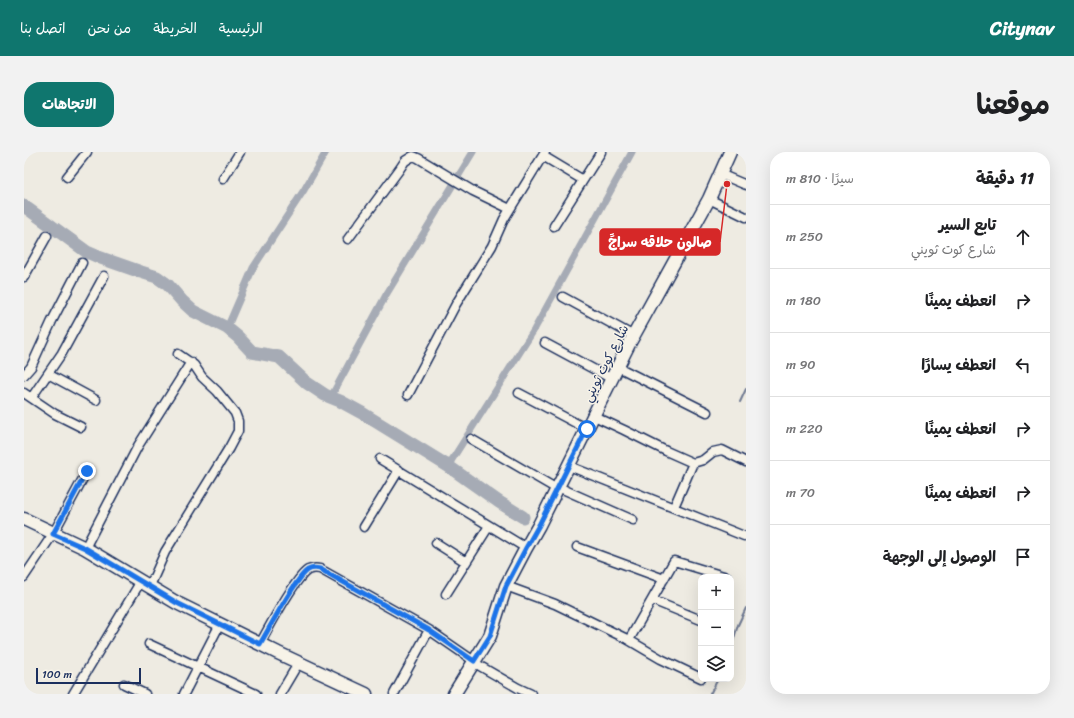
<!DOCTYPE html>
<html lang="ar">
<head>
<meta charset="utf-8">
<style>
	:root { --surface:#fff; --page:#f2f2f2; --text:#202124; --muted:#757577; --line:#e0e0e0; --accent:#0f766e }
	body { margin:0; font-family:Sriracha,"Playpen Sans Arabic",sans-serif; background:var(--page); color:var(--text); direction:rtl }
	.controls { position:absolute; right:12px; bottom:12px; display:grid; overflow:hidden; border-radius:8px; box-shadow:0 4px 16px #0002 }
	.controls button { width:36px; height:36px; display:grid; place-items:center; padding:0; border:0; border-bottom:1px solid var(--line); background:var(--surface); color:var(--text); font:20px sans-serif }
	.scale { position:absolute; left:12px; bottom:10px; width:105px; box-sizing:border-box; padding-left:4px; border:2px solid #1b2f5e; border-top:0; font-size:11px; line-height:14px; white-space:nowrap; color:#1b2f5e; -webkit-text-stroke:3px #f7f3e8; paint-order:stroke }
	.stop { position:absolute; width:12px; height:12px; margin:-9px; border:3px solid #1a73e8; border-radius:50%; background:#fff }
	.stop.end { background:#1a73e8; border-color:#fff; box-shadow:0 1px 4px #0008 }
	.list { margin:0; padding:0; list-style:none }
	h2 { display:flex; justify-content:space-between; align-items:center; height:52px; margin:0; padding:0 16px; font-size:17px }
	h2 small { font-size:13px; font-weight:400; color:var(--muted) }
	.list li { display:grid; grid-template-columns:26px 1fr auto; gap:12px; align-items:center; box-sizing:border-box; height:64px; padding:0 16px; border-top:1px solid var(--line) }
	.list b { display:block; font-size:15px; white-space:nowrap }
	.list p { margin:0; font-size:13px; white-space:nowrap; color:var(--muted) }
	.list em { font-size:13px; font-style:normal; color:var(--muted) }
	.icon { flex:none; width:22px; height:22px; fill:none; stroke:currentColor; stroke-width:2; stroke-linecap:round; stroke-linejoin:round }
	.map { position:relative; flex:none; width:722px; height:542px; overflow:hidden; direction:ltr; border-radius:16px }
	header { display:flex; align-items:center; gap:24px; box-sizing:border-box; height:56px; padding:0 20px; background:var(--accent); color:#fff }
	header strong { font-size:19px }
	nav { display:flex; gap:22px; margin-inline-start:auto; font-size:14px }
	.intro { display:flex; align-items:center; justify-content:space-between; box-sizing:border-box; height:96px; padding:0 24px }
	h1 { margin:0; font-size:28px }
	.button { padding:10px 18px; border-radius:16px; background:var(--accent); color:#fff; font-size:14px; font-weight:700 }
	main { display:flex; gap:24px; padding:0 24px }
	aside { flex:1; background:var(--surface); border-radius:16px; box-shadow:0 4px 16px #0002 }
	.map>svg:first-child { display:block }
	.lines { fill:none; stroke-linecap:round; stroke-linejoin:round }
	.stream { stroke:#6e7992; stroke-width:2 }
	.canal { stroke:#a6abb5; stroke-width:7 }
	.river { stroke:#a6abb5; stroke-width:13 }
	.street-casing { stroke:#1b2f5e; stroke-width:11 }
	.secondary-casing { stroke:#1b2f5e; stroke-width:15 }
	.street { stroke:#f7f3e8; stroke-width:8 }
	.secondary { stroke:#f7f3e8; stroke-width:12 }
	.route { stroke:#1a73e8; stroke-width:5 }
	.labels { text-anchor:middle; stroke-width:3; stroke-linejoin:round; paint-order:stroke }
	.street-label { font-size:13px; fill:#1b2f5e; stroke:#f7f3e8 }
	.leader { fill:none; stroke:#d62828; stroke-width:1.5 }
	.callout-dot { fill:#d62828; stroke:#f7f3e8; stroke-width:1.5 }
	.callout { fill:#d62828; stroke:#d62828; stroke-width:1.5 }
	.callout-label { font-size:14px; text-anchor:middle; font-weight:bold; fill:#fff }
</style>
</head>
<body>
<header>
<strong>Citynav</strong>
<nav><a>الرئيسية</a><a>الخريطة</a><a>من نحن</a><a>اتصل بنا</a></nav>
</header>
<div class="intro"><h1>موقعنا</h1><a class="button">الاتجاهات</a></div>
<main>
<aside>
<h2>11 دقيقة<small>سيرًا · 810 m</small></h2>
<ul class="list">
<li><svg class="icon" aria-label="ahead" viewBox="0 0 24 24"><path d="M12 20V5M6 11l6-6 6 6"/></svg><div><b>تابع السير</b><p>شارع كوت ثويني</p></div><em>250 m</em></li>
<li><svg class="icon" aria-label="right" viewBox="0 0 24 24"><path d="M7 20v-9h11M14 6l5 5-5 5"/></svg><div><b>انعطف يمينًا</b></div><em>180 m</em></li>
<li><svg class="icon" aria-label="left" viewBox="0 0 24 24"><path d="M17 20v-9H6M10 6l-5 5 5 5"/></svg><div><b>انعطف يسارًا</b></div><em>90 m</em></li>
<li><svg class="icon" aria-label="right" viewBox="0 0 24 24"><path d="M7 20v-9h11M14 6l5 5-5 5"/></svg><div><b>انعطف يمينًا</b></div><em>220 m</em></li>
<li><svg class="icon" aria-label="right" viewBox="0 0 24 24"><path d="M7 20v-9h11M14 6l5 5-5 5"/></svg><div><b>انعطف يمينًا</b></div><em>70 m</em></li>
<li><svg class="icon" aria-label="arrive" viewBox="0 0 24 24"><path d="M6 21V4h12l-3 4 3 4H6"/></svg><div><b>الوصول إلى الوجهة</b></div></li>
</ul>
</aside>
<div class="map">
<svg width="722" height="542" viewBox="0 0 722 542">
	<rect width="100%" height="100%" fill="#eeebe2"/>
	<filter id="ink" filterUnits="userSpaceOnUse"><feTurbulence type="fractalNoise" baseFrequency=".025" numOctaves="2"/><feDisplacementMap in="SourceGraphic" scale="8" xChannelSelector="R" yChannelSelector="G"/><feConvolveMatrix kernelMatrix="1 2 1 2 8 2 1 2 1" color-interpolation-filters="sRGB"/></filter>
	<g filter="url(#ink)">
		<g class="lines">
			<path class="stream" d="M716,250L722,237
				M707,496L714,473L722,456
				M686,542L694,527"/>
			<path class="canal" d="M203,176L229,116L280,38L302,0
				M307,245L362,143L449,0
				M424,314L510,178L608,0"/>
			<path class="river" d="M0,54L63,100L77,106L117,120L133,125L144,133L158,149L169,159L203,176L214,185L228,200L255,205L283,231L301,243L316,249L338,261L424,314L475,350L499,365"/>
			<g class="street-casing">
				<path id="street" d="M519,4L559,28
					M696,22L722,33
					M43,25L63,0
					M199,27L216,0
					M685,47L722,65
					M530,74L577,0
					M324,87L375,18L381,9L389,4L394,6L449,39L486,57
					M0,125L23,84
					M539,145L610,184
					M521,191L588,227
					M594,215L683,260
					M24,222L72,248
					M0,223L7,215L28,169L58,111
					M0,241L31,262L57,275
					M495,241L563,277
					M384,243L432,152L468,94L480,67L521,0
					M8,245L38,201L80,124
					M570,264L600,278L642,299L669,311L679,308L689,300L698,298L722,310
					M447,287L533,337
					M356,307L502,396
					M545,314L720,384
					M534,335L609,368
					M650,355L669,311
					M340,375L375,318
					M412,391L442,410
					M553,395L640,427
					M61,396L114,294L167,210
					M0,425L29,382L63,319
					M126,434L141,400L205,296L214,279V269L211,261L193,239L178,225L170,213L154,202
					M482,434L531,452L603,487L637,507L677,526
					M422,442L465,374
					M628,448L677,468
					M605,488L650,409L703,425
					M125,492L232,542
					M236,492C244,477 272,425 284,418C289,416 292,416 296,417L405,478L450,509
					M449,510L494,536L507,542
					M100,532L121,542
					M49,542L117,429
					M160,542L196,472
					M256,542L275,510
					M370,542L405,478"/>
			</g>
			<g class="secondary-casing">
				<path id="secondary" d="M0,367L61,396L153,451L254,501L342,542
					M430,542L466,484L482,434L502,396L515,373L605,192L685,47L706,0"/>
			</g>
			<use href="#street" class="street"/>
			<use href="#secondary" class="secondary"/>
		</g>
	</g>
	<g class="lines" filter="url(#ink)">
		<path class="route" d="M63,319L29,382L61,396L153,451L236,492C245,477 272,425 284,418C288,416 292,416 296,417L405,478L450,509L466,484L482,434L502,396L515,373L563,277"/>
	</g>
	<g class="labels">
		<g class="street-label">
			<text transform="translate(581 211) rotate(-63)" y="5">شارع كوت ثويني</text>
		</g>
	</g>
	<path class="leader" d="M703 32L696 90"/>
	<circle class="callout-dot" cx="703" cy="32" r="4"/>
	<rect class="callout" x="576" y="77" width="120" height="26" rx="4"/>
	<g class="callout-label">
		<text x="636" y="95">صالون حلاقه سراجً</text>
	</g>
</svg>
<div class="controls">
<button>+</button>
<button>−</button>
<button><svg class="icon" aria-label="layers" viewBox="0 0 24 24"><path d="M12 4l9 5-9 5-9-5zM3 14l9 5 9-5"/></svg></button>
</div>
<div class="scale">100 m</div>
<div class="stop" style="left:563px;top:277px"></div>
<div class="stop end" style="left:63px;top:319px"></div>
</div>
</main>
</body>
</html>
